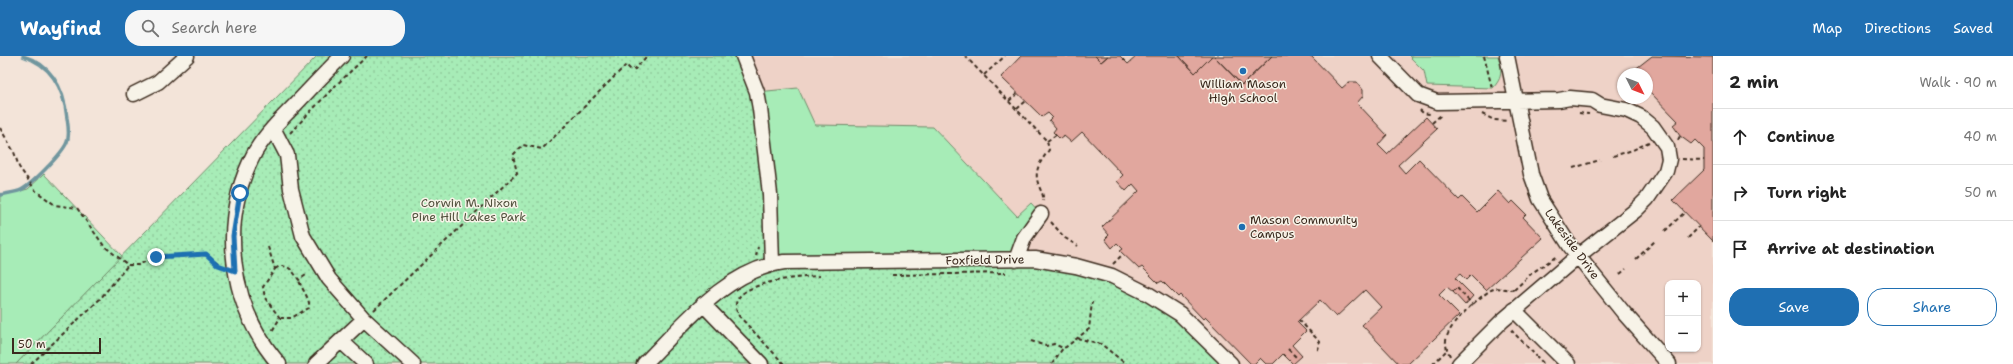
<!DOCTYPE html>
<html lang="en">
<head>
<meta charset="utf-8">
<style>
	:root { --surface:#fff; --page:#f6f6f6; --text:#222; --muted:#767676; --line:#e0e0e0; --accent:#1f6fb2 }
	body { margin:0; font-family:"Shantell Sans",sans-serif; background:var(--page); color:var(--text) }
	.controls { position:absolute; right:12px; bottom:12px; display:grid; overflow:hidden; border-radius:8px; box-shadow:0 1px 3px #0004 }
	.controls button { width:36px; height:36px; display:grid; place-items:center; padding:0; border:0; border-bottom:1px solid var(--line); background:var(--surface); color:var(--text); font:20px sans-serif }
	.compass { position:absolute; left:1617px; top:12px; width:36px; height:36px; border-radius:50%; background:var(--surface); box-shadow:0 1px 3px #0004; rotate:132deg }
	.scale { position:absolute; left:12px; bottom:10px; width:89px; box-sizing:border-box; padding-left:4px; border:2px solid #3b2a1e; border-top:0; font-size:11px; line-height:14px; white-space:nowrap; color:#3b2a1e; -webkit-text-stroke:3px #f7f3e8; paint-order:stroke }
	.stop { position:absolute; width:12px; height:12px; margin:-9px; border:3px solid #1f6fb2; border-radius:50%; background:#fff }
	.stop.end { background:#1f6fb2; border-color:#fff; box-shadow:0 1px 4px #0008 }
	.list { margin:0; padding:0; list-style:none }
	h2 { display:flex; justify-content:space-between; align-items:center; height:52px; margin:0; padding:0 16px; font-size:17px }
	h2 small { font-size:13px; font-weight:400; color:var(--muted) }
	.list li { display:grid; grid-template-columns:26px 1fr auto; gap:12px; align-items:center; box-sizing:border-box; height:56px; padding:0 16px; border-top:1px solid var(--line) }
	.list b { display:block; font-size:15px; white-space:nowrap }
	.list em { font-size:13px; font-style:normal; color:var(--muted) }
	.actions { display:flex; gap:8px; padding:12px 16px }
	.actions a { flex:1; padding:9px 0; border:1px solid var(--accent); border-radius:16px; text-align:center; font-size:14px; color:var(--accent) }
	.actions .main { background:var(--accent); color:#fff }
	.icon { flex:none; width:22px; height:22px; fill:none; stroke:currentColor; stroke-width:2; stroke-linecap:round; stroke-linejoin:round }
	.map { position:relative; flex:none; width:1713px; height:308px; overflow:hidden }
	header { display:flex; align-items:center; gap:24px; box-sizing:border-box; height:56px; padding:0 20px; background:var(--accent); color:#fff }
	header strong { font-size:19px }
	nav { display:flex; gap:22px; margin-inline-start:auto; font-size:14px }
	.search { width:280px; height:36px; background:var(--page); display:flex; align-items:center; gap:10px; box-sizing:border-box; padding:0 14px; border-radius:16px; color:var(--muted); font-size:15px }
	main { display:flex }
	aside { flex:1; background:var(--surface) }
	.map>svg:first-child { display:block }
	.built { fill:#eed2c7; fill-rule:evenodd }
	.grass { fill:#a7ecb7; stroke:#718b6a }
	.park { fill:url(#park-dots); stroke:#718b6a }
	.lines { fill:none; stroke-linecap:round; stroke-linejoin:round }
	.stream { stroke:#70969e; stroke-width:3.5 }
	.building { fill:#e1a79e; stroke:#3b2a1e }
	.minor-casing { stroke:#3b2a1e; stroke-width:17 }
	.path { stroke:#3b2a1e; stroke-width:2; stroke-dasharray:4 3; stroke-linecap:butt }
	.minor { stroke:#f7f3e8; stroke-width:14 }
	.route { stroke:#1f6fb2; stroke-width:5 }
	.poi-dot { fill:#1f6fb2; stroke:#f7f3e8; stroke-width:1.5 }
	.labels { text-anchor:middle; stroke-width:3; stroke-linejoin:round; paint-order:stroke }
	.poi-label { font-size:12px; fill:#3b2a1e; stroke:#f7f3e8 }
	.park-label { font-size:12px; fill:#51513d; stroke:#f7f3e8 }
	.street-label { font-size:12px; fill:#3b2a1e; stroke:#f7f3e8 }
</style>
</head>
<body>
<header>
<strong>Wayfind</strong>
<div class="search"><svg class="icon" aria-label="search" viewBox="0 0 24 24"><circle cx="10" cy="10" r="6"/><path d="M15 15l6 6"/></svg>Search here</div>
<nav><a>Map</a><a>Directions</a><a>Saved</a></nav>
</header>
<main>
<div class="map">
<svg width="1713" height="308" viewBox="0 0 1713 308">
	<defs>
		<pattern id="park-dots" width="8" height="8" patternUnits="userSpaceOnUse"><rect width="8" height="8" fill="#a7ecb7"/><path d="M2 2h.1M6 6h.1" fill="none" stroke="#91cb9d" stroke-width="1.8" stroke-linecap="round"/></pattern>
	</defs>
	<rect width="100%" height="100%" fill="#f3e4d9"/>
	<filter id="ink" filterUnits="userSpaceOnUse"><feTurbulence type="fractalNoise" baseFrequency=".025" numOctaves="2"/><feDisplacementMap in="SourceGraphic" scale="8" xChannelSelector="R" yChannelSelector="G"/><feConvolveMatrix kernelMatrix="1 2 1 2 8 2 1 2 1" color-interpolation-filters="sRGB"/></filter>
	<g filter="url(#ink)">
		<path class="built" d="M743,0H1713V308H1231L784,206ZM1623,18H1647V42H1623ZM1668,227H1698V293H1668Z"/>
		<path class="grass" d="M1409,0H1498C1502,14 1503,21 1493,32L1427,30L1424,15Z
			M798,32L815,69L933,71L1017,160L1031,147L1041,158L1017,203L772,208L757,36Z
			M44,118L122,200L16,308H0V140L28,133Z"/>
		<path class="park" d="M317,0H743L757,36L772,208L1035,203L1148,238L1231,308H16Z"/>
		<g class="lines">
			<path class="stream" d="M0,139C6,137 15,137 21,134C31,129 63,97 67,86C70,79 68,69 67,62C64,33 52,9 23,0"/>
		</g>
		<path class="building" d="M1021,0H1095L1101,6L1108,0H1120L1128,8L1137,0H1179L1195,17L1212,0H1214L1242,29L1272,0H1311L1342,32L1349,26H1357L1363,34V40L1357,47L1387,79L1378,89L1387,98L1426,61L1437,73L1398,109L1405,117L1419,103L1459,144L1462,141L1477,156L1498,135L1510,148L1513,145L1526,158L1523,161L1543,182L1486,234L1471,219L1466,224L1460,218L1455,222L1461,228L1453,236L1447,231L1439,239L1459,259L1408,308H1399L1362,269L1381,251L1365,234L1336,261L1320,244L1297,266L1306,275L1292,289L1302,300L1293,308L1283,298L1273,308H1266L1260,302L1254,308H1251L1205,261L1203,263L1180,239L1178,241L1162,225L1158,227L1142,211L1139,213L1120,195L1123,193L1117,187L1112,192L1105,183L1109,179L1102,171L1139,135L1133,128L1126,135L1117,125L1123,119L1082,76L1071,86L1064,80L1060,83L1053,76L1056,72L1049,64L1052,61L1048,57L1042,61L1001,21Z
			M1095,0H1108L1101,6Z
			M1179,0H1212L1195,17Z
			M1214,0H1272L1242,29Z
			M1652,0L1713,1V185L1673,144L1704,114V93L1695,84L1691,88L1680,80L1673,69L1678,65L1647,33V18H1629Z
			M1461,228L1473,240L1465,249L1453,236Z"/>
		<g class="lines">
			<g class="minor-casing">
				<path id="minor" d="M743,0L757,36L760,53L770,138L772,208
					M1380,0L1418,39L1437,46L1559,44L1570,42L1592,44L1600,49L1626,54L1641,61L1653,71L1667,91L1669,103L1666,115L1647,143L1636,154L1578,200L1502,265L1459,308
					M1507,0L1531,118L1540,143L1570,190L1623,256L1669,308
					M134,38L158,26L187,0
					M273,72L287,99L291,133L303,180L329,223L364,263L316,308
					M1016,204L1024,182L1041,158
					M703,248L761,308
					M1514,254L1568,308
					M364,263L413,308
					M341,285L366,308
					M279,308C229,250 218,165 255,96C265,79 280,64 294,50C310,33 326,16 342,0
					M644,308C684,268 725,215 784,206L1035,203L1076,210L1112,220L1148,238L1180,258L1231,308"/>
			</g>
			<path class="path" d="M965,0L1047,85L1049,94C1040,106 1033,115 1039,130C1041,136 1044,139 1043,145
				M1484,0L1492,32
				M984,19L1005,0
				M1009,45L1018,37
				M1017,53L1026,45
				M1420,54L1423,57L1430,58
				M1579,57L1589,58
				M1482,58L1494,64L1508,65
				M1432,67L1441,59
				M0,72L14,96L19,111L36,135L55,149L77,152L104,190L128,209H138L156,201L206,198L222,211
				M290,77L334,31L367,0
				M1678,84L1680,80
				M1047,85L1056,79
				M1613,100L1633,94L1649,86
				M1682,103L1704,104
				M1573,112L1600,104
				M1051,166L1065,182L1078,190
				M1665,175L1685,156
				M1688,182L1699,171
				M268,191L275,213L263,231L265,242L280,262L272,275
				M756,200L758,191
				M1636,203L1655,185
				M1113,208L1123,198
				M275,213L280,210C291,210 293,216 299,224L306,219
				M1620,218L1626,213
				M892,219L1006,217
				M1457,232L1473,249
				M1514,234L1532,217L1557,200
				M374,254L517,117L513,99L523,89L542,93L626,9L631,14L635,13L647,0
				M280,262H291L309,252C311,243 301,233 299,224
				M1299,264L1320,286L1317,297
				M1511,274L1544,308
				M1077,282L1101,288L1126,308
				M1031,285L1046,290L1054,288L1063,292L1066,291L1089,273L1092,246
				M1288,293L1297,302
				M1450,300C1448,295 1445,290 1446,285C1447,269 1478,242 1491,234L1496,232L1514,234
				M31,308L100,243L128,209
				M784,308L739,260C719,226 800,221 820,220
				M1052,308L1063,292
				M1433,308L1447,294"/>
			<use href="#minor" class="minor"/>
		</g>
	</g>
	<g class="lines" filter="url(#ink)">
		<path class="route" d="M156,201L206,198L218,209L235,215L233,180L240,137"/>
	</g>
	<g class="poi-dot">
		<circle cx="1243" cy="15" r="4"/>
		<circle cx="1242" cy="171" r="4"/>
	</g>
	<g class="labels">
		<g class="poi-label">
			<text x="1243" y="32">William Mason<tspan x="1243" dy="14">High School</tspan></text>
			<text x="1250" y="168" text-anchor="start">Mason Community<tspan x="1250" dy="14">Campus</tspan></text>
		</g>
		<g class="park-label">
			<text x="469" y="151">Corwin M. Nixon<tspan x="469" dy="14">Pine Hill Lakes Park</tspan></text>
		</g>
		<g class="street-label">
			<text transform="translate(1572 188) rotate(54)" y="4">Lakeside Drive</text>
			<text transform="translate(985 204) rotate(-1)" y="4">Foxfield Drive</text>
		</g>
	</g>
</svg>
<div class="controls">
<button>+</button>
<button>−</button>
</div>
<svg class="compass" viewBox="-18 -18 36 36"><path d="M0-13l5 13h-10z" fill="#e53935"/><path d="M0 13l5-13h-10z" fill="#767676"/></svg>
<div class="scale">50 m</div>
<div class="stop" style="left:240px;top:137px"></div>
<div class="stop end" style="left:156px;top:201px"></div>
</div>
<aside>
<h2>2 min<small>Walk · 90 m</small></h2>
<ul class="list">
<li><svg class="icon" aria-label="ahead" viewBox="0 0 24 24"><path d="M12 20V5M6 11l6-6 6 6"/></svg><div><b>Continue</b></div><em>40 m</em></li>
<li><svg class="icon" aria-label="right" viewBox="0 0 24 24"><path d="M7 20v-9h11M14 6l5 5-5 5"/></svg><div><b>Turn right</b></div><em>50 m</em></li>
<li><svg class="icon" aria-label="arrive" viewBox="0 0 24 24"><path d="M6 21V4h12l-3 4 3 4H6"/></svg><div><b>Arrive at destination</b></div></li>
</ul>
<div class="actions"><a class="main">Save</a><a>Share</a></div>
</aside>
</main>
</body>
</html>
